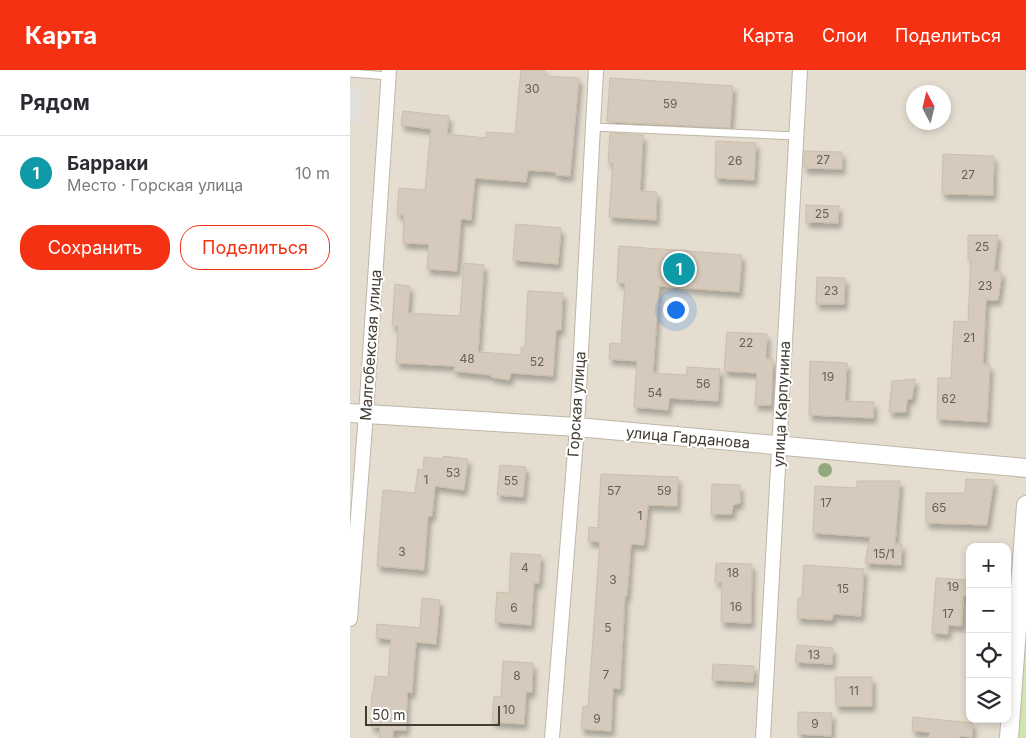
<!DOCTYPE html>
<html lang="ru">
<head>
<meta charset="utf-8">
<style>
	:root { --surface:#fff; --page:#f7f7f7; --text:#2b2b33; --muted:#7c7c81; --line:#e1e1e2; --accent:#f53114 }
	body { margin:0; font-family:Inter,sans-serif; background:var(--page); color:var(--text) }
	.controls { position:absolute; right:15px; bottom:15px; display:grid; overflow:hidden; border-radius:10px; box-shadow:0 2px 8px #0003 }
	.controls button { width:45px; height:45px; display:grid; place-items:center; padding:0; border:0; border-bottom:1px solid var(--line); background:var(--surface); color:var(--text); font:25px sans-serif }
	.compass { position:absolute; left:556px; top:15px; width:45px; height:45px; border-radius:50%; background:var(--surface); box-shadow:0 2px 8px #0003; rotate:353deg }
	.scale { position:absolute; left:15px; bottom:12px; width:135px; box-sizing:border-box; padding-left:5px; border:2px solid #423c33; border-top:0; font-size:14px; line-height:18px; white-space:nowrap; color:#423c33; -webkit-text-stroke:4px #fff; paint-order:stroke }
	.you { position:absolute; left:325px; top:239px; width:18px; height:18px; margin:-12px; border:4px solid #fff; border-radius:50%; background:#1a73e8; box-shadow:0 0 0 8px #1a73e833 }
	.badge { display:grid; place-items:center; width:32px; height:32px; border-radius:50%; background:var(--accent); color:#fff; font-size:16px; font-weight:700 }
	.pin { position:absolute; translate:-50% -50%; border:2px solid #fff; box-shadow:0 1px 5px #0006 }
	.list { margin:0; padding:0; list-style:none }
	h2 { display:flex; justify-content:space-between; align-items:center; height:65px; margin:0; padding:0 20px; font-size:21px }
	h2 small { font-size:16px; font-weight:400; color:var(--muted) }
	.list li { display:grid; grid-template-columns:32px 1fr auto; gap:15px; align-items:center; box-sizing:border-box; height:75px; padding:0 20px; border-top:1px solid var(--line) }
	.list b { display:block; font-size:19px; white-space:nowrap }
	.list p { margin:0; font-size:16px; white-space:nowrap; color:var(--muted) }
	.list em { font-size:16px; font-style:normal; color:var(--muted) }
	.actions { display:flex; gap:10px; padding:15px 20px }
	.actions a { flex:1; padding:11px 0; border:1px solid var(--accent); border-radius:20px; text-align:center; font-size:18px; color:var(--accent) }
	.actions .main { background:var(--accent); color:#fff }
	.icon { flex:none; width:28px; height:28px; fill:none; stroke:currentColor; stroke-width:2; stroke-linecap:round; stroke-linejoin:round }
	.map { position:relative; flex:none; width:676px; height:668px; overflow:hidden }
	header { display:flex; align-items:center; gap:30px; box-sizing:border-box; height:70px; padding:0 25px; background:var(--accent); color:#fff }
	header strong { font-size:24px }
	nav { display:flex; gap:28px; margin-inline-start:auto; font-size:18px }
	main { display:flex }
	aside { flex:1; background:var(--surface) }
	.map>svg:first-child { display:block }
	.residential { fill:#e5ded0; fill-rule:evenodd }
	.green { fill:#cce5ab }
	.parking { fill:#e1dedb }
	.building { fill:#d5cabb; stroke:#ccbfab; filter:url(#shadow) }
	.lines { fill:none; stroke-linecap:round; stroke-linejoin:round }
	.service-casing { stroke:#bfb6a8; stroke-width:9 }
	.minor-casing { stroke:#bfb6a8; stroke-width:16 }
	.tertiary-casing { stroke:#bfb6a8; stroke-width:20 }
	.service { stroke:#fff; stroke-width:7 }
	.minor { stroke:#fff; stroke-width:14 }
	.tertiary { stroke:#fff; stroke-width:18 }
	.tree { fill:#93a87c }
	.labels { text-anchor:middle; stroke-width:4; stroke-linejoin:round; paint-order:stroke }
	.number-label { font-size:12px; fill:#676055 }
	.street-label { font-size:15px; fill:#423c33; stroke:#fff }
</style>
</head>
<body>
<header>
<strong>Карта</strong>
<nav><a>Карта</a><a>Слои</a><a>Поделиться</a></nav>
</header>
<main>
<aside>
<h2>Рядом<small></small></h2>
<ul class="list">
<li><span class="badge" style="background:#0f9aa8">1</span><div><b>Барраки</b><p>Место · Горская улица</p></div><em>10 m</em></li>
</ul>
<div class="actions"><a class="main">Сохранить</a><a>Поделиться</a></div>
</aside>
<div class="map">
<svg width="676" height="668" viewBox="0 0 676 668">
	<defs>
		<filter id="shadow"><feDropShadow dx="3" dy="5.5" stdDeviation="2.5" flood-color="#0004"/></filter>
	</defs>
	<rect width="100%" height="100%" fill="#f1ece2"/>
	<path class="residential" d="M0,0H676V668H0ZM564,22H594V52H564ZM620,477H657V649H620Z"/>
	<path class="green" d="M676,565V668H669Z"/>
	<path class="parking" d="M0,17L13,18L10,53L0,52Z"/>
	<path class="building" d="M171,0H195V6L229,8L220,106L206,105V102L178,100L176,112L125,108L121,150L111,149L107,201L77,199L79,174L53,173L54,145L47,144L49,118L75,120L81,59L51,55L53,41L99,46L97,64L136,68V62L165,64Z
		M260,8L383,16L380,58L261,52L257,51Z
		M260,63L293,65L290,121L307,122L306,150L259,147L263,93H258Z
		M366,71L406,73L404,110L365,108Z
		M454,81L492,82V99L454,98Z
		M593,84L644,86L643,125L592,124Z
		M456,135L489,136L488,153L456,152Z
		M166,154L211,158L208,194L163,190Z
		M618,165H648L644,201L652,202L648,230H636L633,294L640,295L637,352L587,349L588,308H601L604,251L618,252L621,189H618Z
		M269,176L392,185L389,222L309,216L303,303L337,305V297L370,299L368,331L319,328L318,340L284,337L287,291L259,289L260,273L271,274L275,213L267,212Z
		M114,193L134,195L128,282L171,285V277H175L178,221L213,223L211,260H206L203,306L161,303L159,310L141,307V305L104,301L105,296L46,293L48,256H42L45,214L60,216L58,243L110,246Z
		M467,207L495,208L494,234H466Z
		M377,262L417,264L416,289H423L421,335H405L407,303L374,301Z
		M460,291L497,293L495,331L524,332L523,348L459,345Z
		M565,309L562,329H557L556,342H539L542,311Z
		M93,386L118,389L114,420L85,416L82,446H78L74,500L27,496L33,420L65,423L68,399L73,400L74,387L93,389Z
		M150,395L176,397L173,427L147,425Z
		M251,404L328,407L327,436L298,435L294,475L281,474L277,526H275L270,619L263,618L261,661L231,659L233,636L238,637L250,472L238,471L239,457L248,458Z
		M616,409L644,410L637,455L576,453V423H615Z
		M507,411H550L545,474H552L551,495L515,493L520,467L463,463L465,416L507,418Z
		M362,414L390,415V433L383,435L382,444H361Z
		M161,483L191,485L189,513H184L181,555L145,552L147,522L159,523Z
		M366,493L402,494L401,553L371,552L372,512H365Z
		M454,495L514,499L511,546L483,544L482,550L447,548L448,528H452Z
		M586,508L620,510V526H613L612,556L598,555V564L582,563Z
		M72,528L90,530L86,574L66,572L62,623L57,622L56,660H43V668H29L30,657H21L22,623H23L25,606L38,607L41,569L26,568L27,554L70,558Z
		M447,575L483,578L482,594L445,592Z
		M153,591L183,593L182,622H176L174,654L142,652L144,626L151,627Z
		M363,594L404,596L403,612L362,610Z
		M485,607H522V636H486Z
		M448,642L482,643L481,666L448,664Z
		M563,647L623,653L622,667L609,666V668H579L580,662L562,661Z"/>
	<g class="lines">
		<g class="service-casing">
			<path id="service" d="M0,3L39,6
				M243,57L446,66"/>
		</g>
		<g class="minor-casing">
			<path id="minor" d="M0,549L16,344L39,0
				M202,668L227,357L246,0
				M413,668L450,0"/>
		</g>
		<g class="tertiary-casing">
			<path id="tertiary" d="M0,343L227,357L676,398
				M659,668L676,435"/>
		</g>
		<use href="#service" class="service"/>
		<use href="#minor" class="minor"/>
		<use href="#tertiary" class="tertiary"/>
	</g>
	<circle class="tree" cx="475" cy="400" r="7"/>
	<g class="labels">
		<g class="number-label">
			<text x="182" y="23">30</text>
			<text x="320" y="38">59</text>
			<text x="473" y="94">27</text>
			<text x="385" y="95">26</text>
			<text x="618" y="109">27</text>
			<text x="472" y="148">25</text>
			<text x="632" y="181">25</text>
			<text x="635" y="220">23</text>
			<text x="481" y="225">23</text>
			<text x="619" y="272">21</text>
			<text x="396" y="277">22</text>
			<text x="117" y="293">48</text>
			<text x="187" y="296">52</text>
			<text x="478" y="311">19</text>
			<text x="353" y="318">56</text>
			<text x="305" y="327">54</text>
			<text x="599" y="333">62</text>
			<text x="103" y="407">53</text>
			<text x="76" y="414">1</text>
			<text x="161" y="415">55</text>
			<text x="264" y="425">57</text>
			<text x="314" y="425">59</text>
			<text x="476" y="437">17</text>
			<text x="589" y="442">65</text>
			<text x="290" y="450">1</text>
			<text x="52" y="486">3</text>
			<text x="534" y="488">15/1</text>
			<text x="175" y="502">4</text>
			<text x="383" y="507">18</text>
			<text x="263" y="514">3</text>
			<text x="603" y="521">19</text>
			<text x="493" y="523">15</text>
			<text x="386" y="541">16</text>
			<text x="164" y="542">6</text>
			<text x="598" y="548">17</text>
			<text x="258" y="562">5</text>
			<text x="464" y="589">13</text>
			<text x="256" y="609">7</text>
			<text x="167" y="610">8</text>
			<text x="504" y="625">11</text>
			<text x="159" y="644">10</text>
			<text x="247" y="653">9</text>
			<text x="465" y="658">9</text>
		</g>
		<g class="street-label">
			<text transform="translate(21 275) rotate(-86)" y="5">Малгобекская улица</text>
			<text transform="translate(227 334) rotate(-86)" y="5">Горская улица</text>
			<text transform="translate(432 334) rotate(-87)" y="5">улица Карпунина</text>
			<text transform="translate(338 368) rotate(5)" y="5">улица Гарданова</text>
		</g>
	</g>
</svg>
<div class="controls">
<button>+</button>
<button>−</button>
<button><svg class="icon" aria-label="locate" viewBox="0 0 24 24"><circle cx="12" cy="12" r="6"/><path d="M12 2v4M12 18v4M2 12h4M18 12h4"/></svg></button>
<button><svg class="icon" aria-label="layers" viewBox="0 0 24 24"><path d="M12 4l9 5-9 5-9-5zM3 14l9 5 9-5"/></svg></button>
</div>
<svg class="compass" viewBox="-18 -18 36 36"><path d="M0-13l5 13h-10z" fill="#e53935"/><path d="M0 13l5-13h-10z" fill="#7c7c81"/></svg>
<div class="scale">50 m</div>
<div class="you"></div>
<div class="pin badge" style="left:329px;top:199px;background:#0f9aa8">1</div>
</div>
</main>
</body>
</html>
